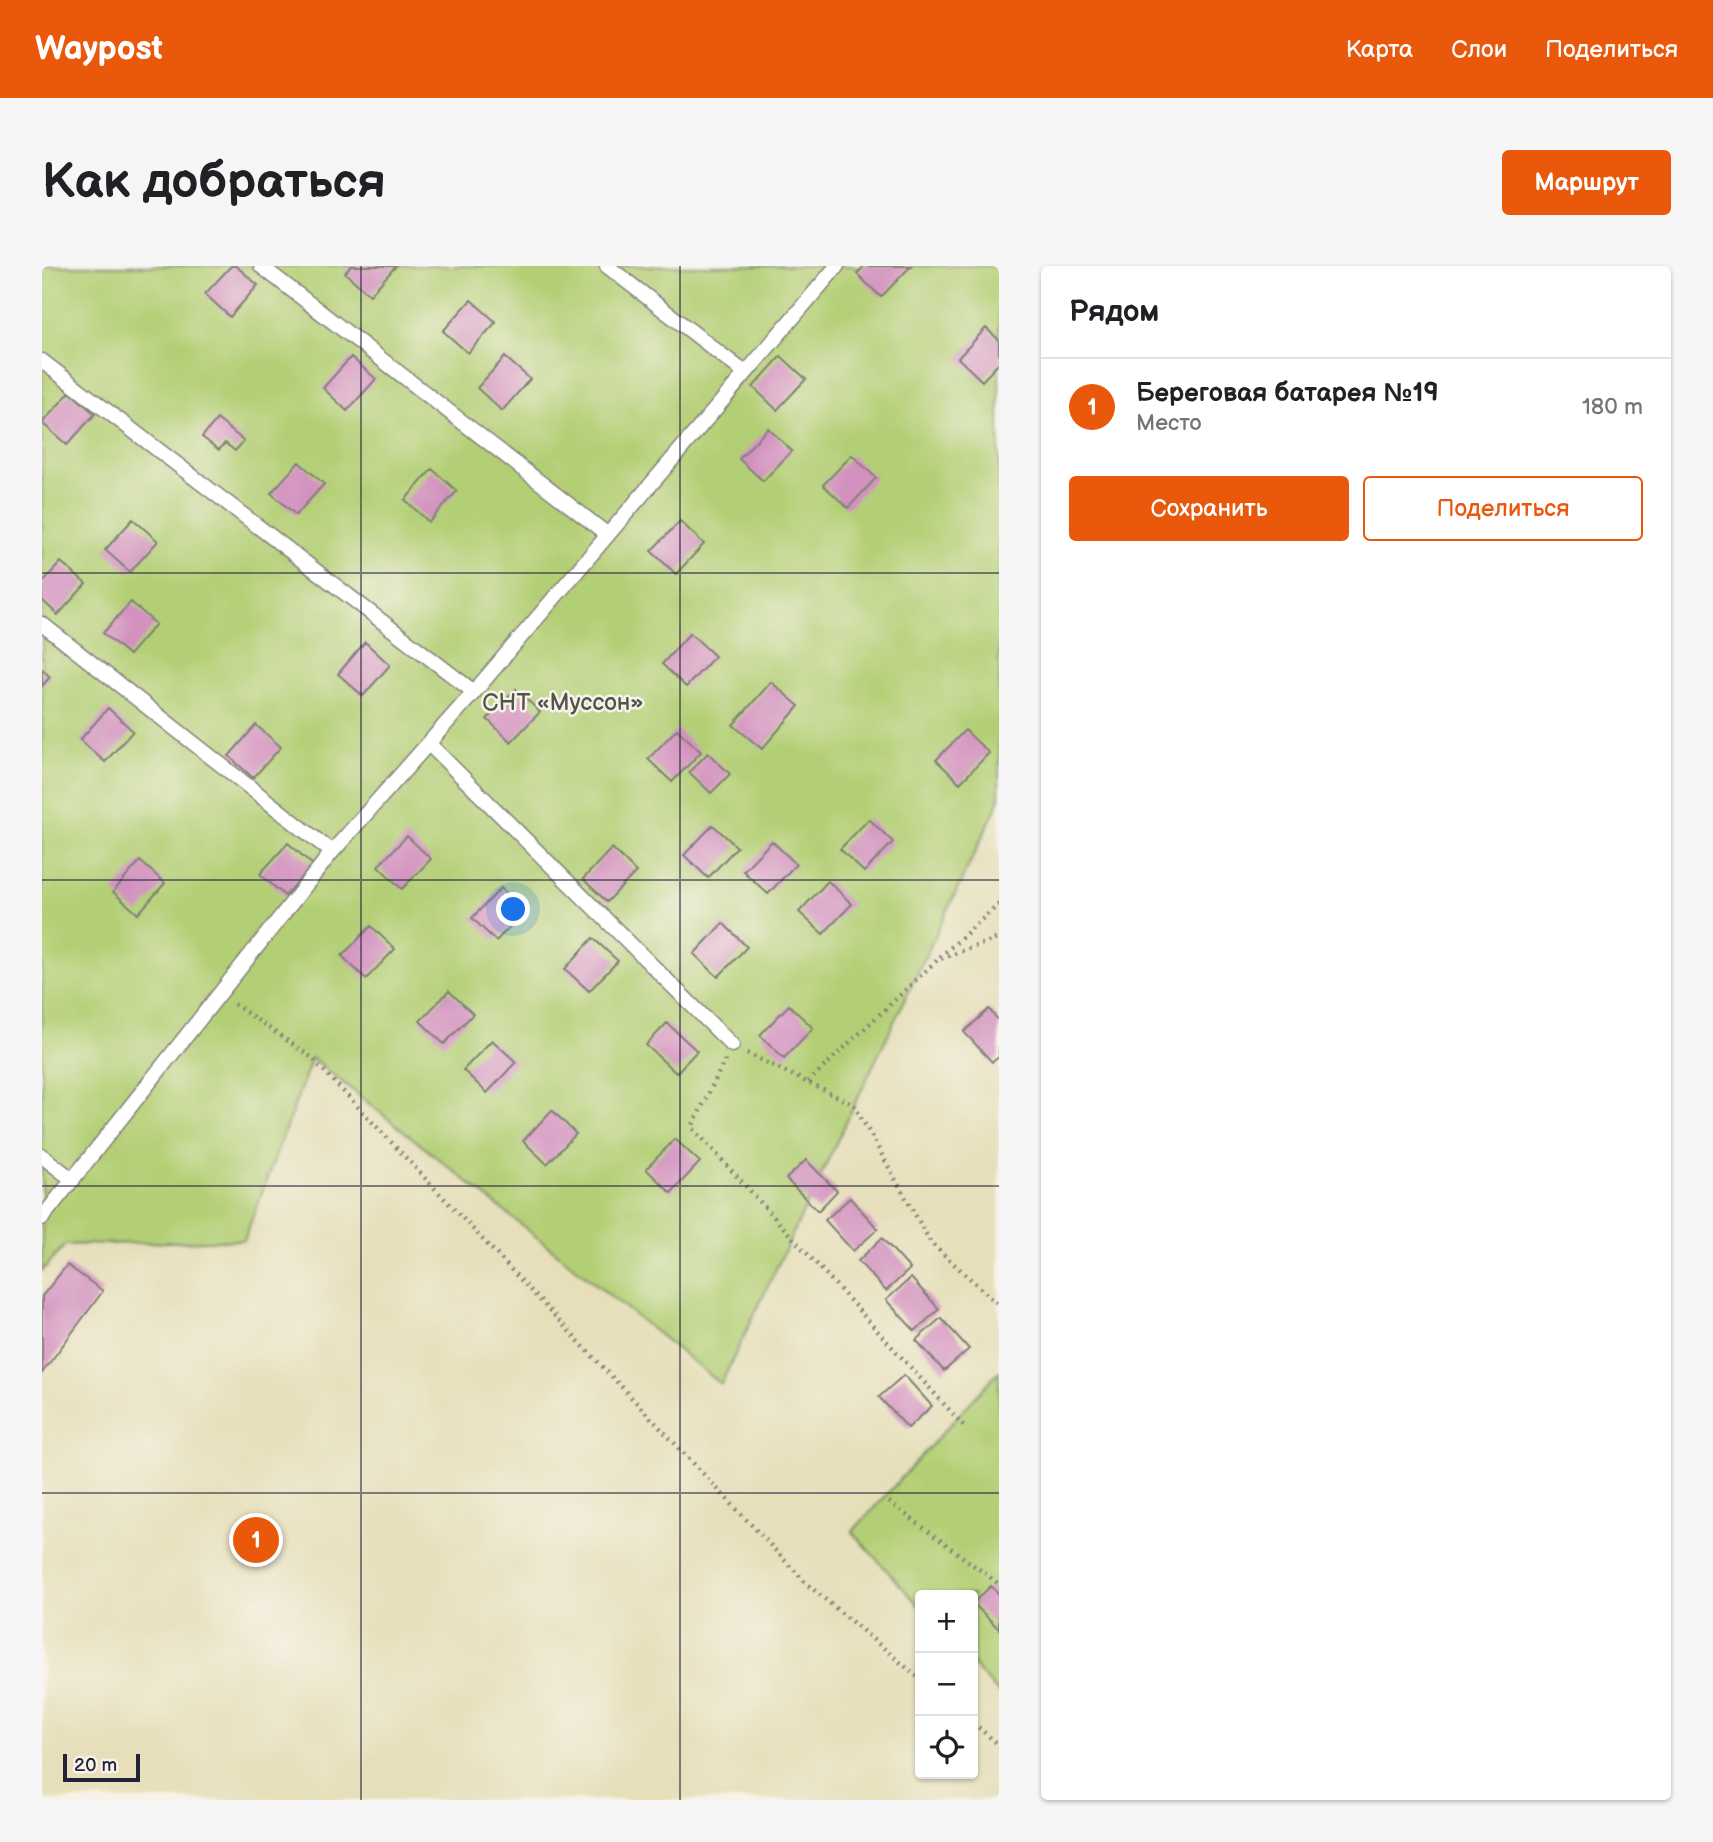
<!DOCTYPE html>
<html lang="ru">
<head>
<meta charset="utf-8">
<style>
	:root { --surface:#fff; --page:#f6f6f6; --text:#202124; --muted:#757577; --line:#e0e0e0; --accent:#ea580c }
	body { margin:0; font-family:"Balsamiq Sans",sans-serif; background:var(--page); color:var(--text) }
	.controls { position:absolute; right:21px; bottom:21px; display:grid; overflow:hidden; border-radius:7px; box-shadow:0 2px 5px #0004 }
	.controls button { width:63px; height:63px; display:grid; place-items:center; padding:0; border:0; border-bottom:2px solid var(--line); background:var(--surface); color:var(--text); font:35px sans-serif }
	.scale { position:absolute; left:21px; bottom:18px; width:77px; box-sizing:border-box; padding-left:7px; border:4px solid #22223b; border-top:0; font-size:19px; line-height:24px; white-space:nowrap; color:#22223b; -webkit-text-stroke:5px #f7f3e8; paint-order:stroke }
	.you { position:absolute; left:472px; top:644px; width:24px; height:24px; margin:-18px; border:5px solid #fff; border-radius:50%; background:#1a73e8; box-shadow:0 0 0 10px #1a73e833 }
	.badge { display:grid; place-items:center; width:46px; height:46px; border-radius:50%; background:var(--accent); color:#fff; font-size:23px; font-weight:700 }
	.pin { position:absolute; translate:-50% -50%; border:4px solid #fff; box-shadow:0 2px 7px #0006 }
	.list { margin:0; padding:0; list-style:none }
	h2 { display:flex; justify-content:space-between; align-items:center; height:91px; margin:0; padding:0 28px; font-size:30px }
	h2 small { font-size:23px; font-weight:400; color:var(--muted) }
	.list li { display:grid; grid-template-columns:46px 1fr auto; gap:21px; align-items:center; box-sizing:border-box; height:98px; padding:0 28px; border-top:2px solid var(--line) }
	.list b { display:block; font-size:26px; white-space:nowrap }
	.list p { margin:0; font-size:23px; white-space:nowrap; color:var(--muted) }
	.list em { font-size:23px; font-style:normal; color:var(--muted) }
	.actions { display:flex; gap:14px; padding:21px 28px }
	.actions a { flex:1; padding:16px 0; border:2px solid var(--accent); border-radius:7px; text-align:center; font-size:24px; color:var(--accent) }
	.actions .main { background:var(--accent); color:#fff }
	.icon { flex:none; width:38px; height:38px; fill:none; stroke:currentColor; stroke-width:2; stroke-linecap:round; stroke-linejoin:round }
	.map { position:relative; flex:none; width:957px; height:1534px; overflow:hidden; border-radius:7px }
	header { display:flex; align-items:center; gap:42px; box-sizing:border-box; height:98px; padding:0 35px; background:var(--accent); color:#fff }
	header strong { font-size:33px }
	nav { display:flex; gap:38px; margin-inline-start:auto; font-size:24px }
	.intro { display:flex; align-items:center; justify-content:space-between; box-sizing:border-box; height:168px; padding:0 42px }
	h1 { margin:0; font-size:49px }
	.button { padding:18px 32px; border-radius:7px; background:var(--accent); color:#fff; font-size:24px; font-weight:700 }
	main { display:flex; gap:42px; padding:0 42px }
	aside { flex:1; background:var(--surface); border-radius:7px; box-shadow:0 2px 5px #0004 }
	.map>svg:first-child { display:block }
	.green { fill:#b3cf75; stroke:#6a7858; stroke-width:2 }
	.building { fill:#d391bf }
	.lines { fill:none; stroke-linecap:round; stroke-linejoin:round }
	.service-casing { stroke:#84807a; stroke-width:17 }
	.path { stroke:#84807a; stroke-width:4.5; stroke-dasharray:2 5; stroke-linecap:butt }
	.service { stroke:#fff; stroke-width:14 }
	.grid { fill:none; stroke:#22223b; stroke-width:2; stroke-opacity:0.55 }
	.labels { text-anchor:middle; stroke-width:5; stroke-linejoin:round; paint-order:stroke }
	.park-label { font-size:24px; fill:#4e564c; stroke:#f7f3e8 }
</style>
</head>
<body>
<header>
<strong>Waypost</strong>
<nav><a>Карта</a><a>Слои</a><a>Поделиться</a></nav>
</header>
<div class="intro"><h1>Как добраться</h1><a class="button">Маршрут</a></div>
<main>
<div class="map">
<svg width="957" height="1534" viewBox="0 0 957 1534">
	<rect width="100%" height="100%" fill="#f7f3e8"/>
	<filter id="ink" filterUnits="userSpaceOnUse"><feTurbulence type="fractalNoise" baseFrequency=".0143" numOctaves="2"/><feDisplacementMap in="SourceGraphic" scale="14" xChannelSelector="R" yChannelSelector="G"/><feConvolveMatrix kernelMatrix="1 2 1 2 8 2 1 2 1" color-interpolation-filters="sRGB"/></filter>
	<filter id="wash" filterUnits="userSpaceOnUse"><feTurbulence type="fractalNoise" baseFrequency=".00686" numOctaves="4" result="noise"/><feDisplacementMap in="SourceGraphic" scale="28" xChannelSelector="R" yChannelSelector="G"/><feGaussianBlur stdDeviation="1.57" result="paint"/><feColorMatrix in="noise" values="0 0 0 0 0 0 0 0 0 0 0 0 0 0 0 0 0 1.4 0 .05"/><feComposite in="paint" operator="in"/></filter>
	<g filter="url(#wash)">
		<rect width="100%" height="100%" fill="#e6dfba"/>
		<path class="green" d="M0,0H957V536L679,1118L270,792L202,974L23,979L0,1005Z
			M957,1105V1428L931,1399V1329H878V1341L810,1266Z"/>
		<g id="blocks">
			<path class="building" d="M189,0H194L216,19L188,51L163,28Z
				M309,0H354L328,29L303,7Z
				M822,0H869L839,31L815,8Z
				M429,34L454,56L426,87L401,65Z
				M944,62L957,74V97L940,115L916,92Z
				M739,90L764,113L735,144L711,121Z
				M309,91L334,113L305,145L281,122Z
				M463,91L488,113L460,145L435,122Z
				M28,126L53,148L25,179L0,157Z
				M175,153L202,175L193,185L183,177L177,184L160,171Z
				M726,162L750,185L721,215L697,193Z
				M810,189L834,212L806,242L781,219Z
				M257,196L282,218L254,249L229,227Z
				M390,203L415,225L387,256L363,234Z
				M91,253L116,275L88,306L63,284Z
				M638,255L662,278L634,308L609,285Z
				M19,296L44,318L16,349L0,334V317Z
				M89,336L114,358L87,389L61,367Z
				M648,367L673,390L644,421L620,398Z
				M323,376L348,399L321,430L296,408Z
				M0,403L8,411L0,420Z
				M729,416L757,440L720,483L691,459Z
				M474,423L498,446L469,476L445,453Z
				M66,442L91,465L63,496L38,474Z
				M214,459L239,481L211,512L187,490Z
				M635,463L659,486L630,516L606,493Z
				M923,464L947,487L918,517L894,494Z
				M666,487L688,508L669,527L647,506Z
				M827,553L851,576L822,606L798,583Z
				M671,559L695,581L666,612L642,589Z
				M365,570L389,593L360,623L336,600Z
				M730,575L754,598L726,628L701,605Z
				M246,577L271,599L243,630L218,608Z
				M570,582L594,606L565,636L541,613Z
				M98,595L123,617L96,648L71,626Z
				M786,615L810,638L781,668L757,646Z
				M459,622L483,645L454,675L430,652Z
				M681,657L705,681L676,711L652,688Z
				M329,660L353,683L324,713L300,690Z
				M551,672L576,695L547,725L523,703Z
				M407,725L431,748L402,778L378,755Z
				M747,739L771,762L742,792L718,769Z
				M947,743L957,755V791L950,796L922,766Z
				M625,757L655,785L634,807L604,779Z
				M450,774L474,796L445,827L421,804Z
				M510,844L534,868L505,898L481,875Z
				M633,873L658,896L629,927L604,903Z
				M764,894L795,925L776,945L744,913Z
				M808,932L836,963L811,985L783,954Z
				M840,972L868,1003L844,1025L816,995Z
				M25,999L61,1025L0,1107V1030Z
				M869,1012L897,1043L873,1065L844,1034Z
				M899,1052L927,1083L902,1105L874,1074Z
				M862,1109L890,1140L866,1162L837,1131Z
				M949,1320L957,1328V1363L931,1337Z"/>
		</g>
	</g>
	<g filter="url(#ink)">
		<use href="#blocks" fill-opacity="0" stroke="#84807a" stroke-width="2"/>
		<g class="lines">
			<g class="service-casing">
				<path id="service" d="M219,0L566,269
					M565,0L703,107
					M0,95L432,426
					M0,358L290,586
					M387,478L690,779
					M0,890L31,914
					M0,952L290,586L432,426L795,0"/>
			</g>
			<path class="path" d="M898,691L957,638
				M192,738L269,791L765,1318L878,1413
				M705,787L812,839L889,977L957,1039
				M683,794L650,861L922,1160
				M766,816L895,694L957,672
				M847,1236L957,1318
				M931,1457L957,1479"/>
			<use href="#service" class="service"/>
		</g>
	</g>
	<path class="grid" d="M319,0V1534M638,0V1534M0,307H957M0,614H957M0,920H957M0,1227H957"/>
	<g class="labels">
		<g class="park-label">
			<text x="521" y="444">СНТ «Муссон»</text>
		</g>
	</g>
</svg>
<div class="controls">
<button>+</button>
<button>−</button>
<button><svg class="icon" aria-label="locate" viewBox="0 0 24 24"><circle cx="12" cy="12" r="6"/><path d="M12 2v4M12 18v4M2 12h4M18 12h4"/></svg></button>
</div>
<div class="scale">20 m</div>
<div class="you"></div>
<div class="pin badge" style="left:214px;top:1274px">1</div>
</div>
<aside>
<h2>Рядом<small></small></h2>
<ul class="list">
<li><span class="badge">1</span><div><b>Береговая батарея №19</b><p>Место</p></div><em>180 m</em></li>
</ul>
<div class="actions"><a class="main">Сохранить</a><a>Поделиться</a></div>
</aside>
</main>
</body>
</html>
